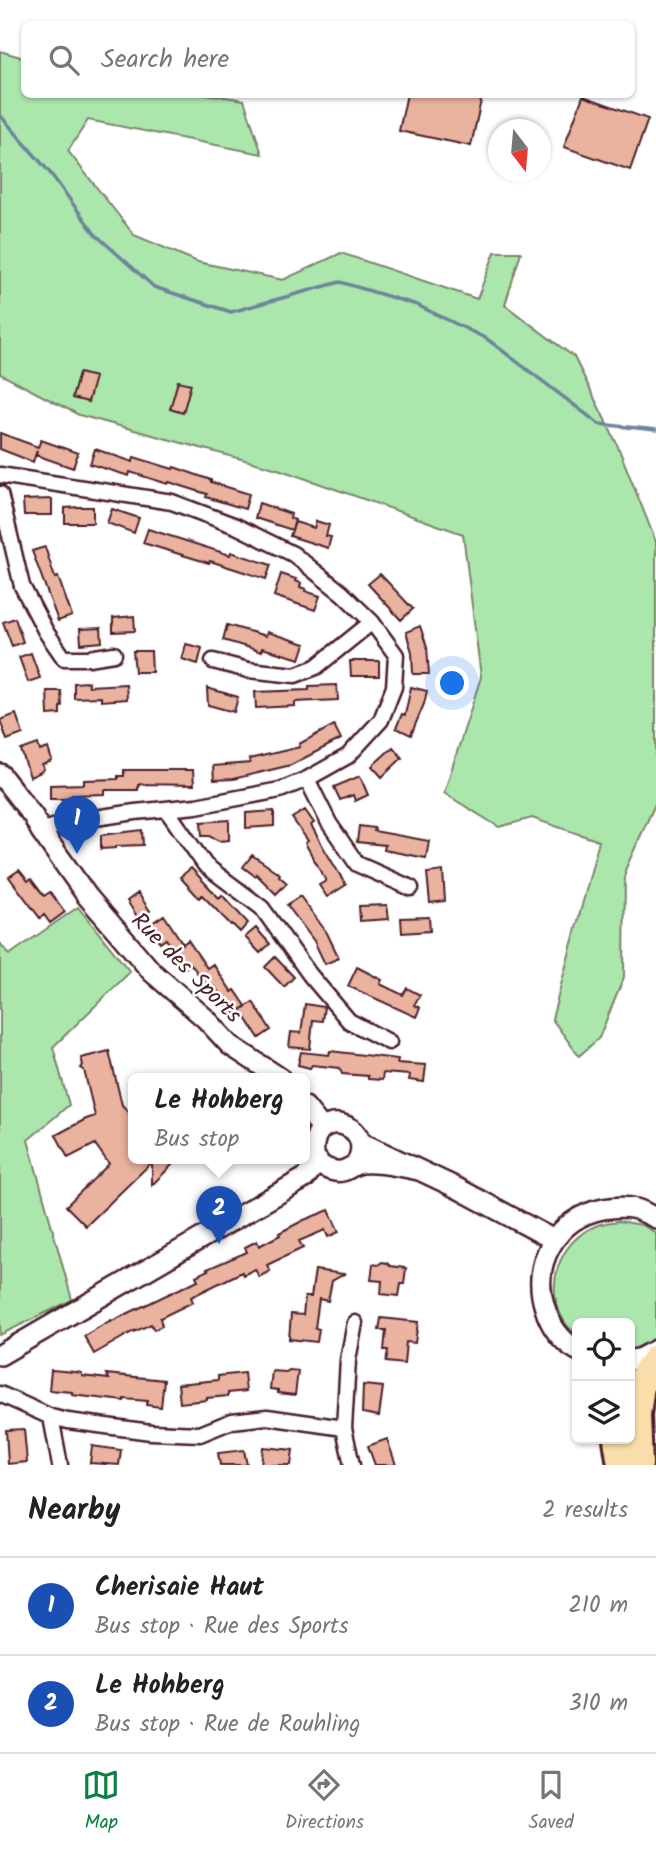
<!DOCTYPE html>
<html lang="en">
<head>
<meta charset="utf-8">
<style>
	:root { --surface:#fff; --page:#f2f2f2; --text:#222; --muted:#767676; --line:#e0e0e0; --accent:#0b8043 }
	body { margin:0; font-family:Kalam,sans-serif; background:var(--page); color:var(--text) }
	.controls { position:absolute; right:21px; bottom:21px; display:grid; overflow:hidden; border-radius:10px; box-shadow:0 2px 5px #0004 }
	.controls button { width:63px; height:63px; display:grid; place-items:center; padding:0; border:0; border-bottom:2px solid var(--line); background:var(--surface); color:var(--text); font:35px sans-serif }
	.compass { position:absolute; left:488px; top:119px; width:63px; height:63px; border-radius:50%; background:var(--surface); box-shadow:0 2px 5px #0004; rotate:164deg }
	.you { position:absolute; left:453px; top:684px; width:24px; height:24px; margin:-18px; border:5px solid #fff; border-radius:50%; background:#1a73e8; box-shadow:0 0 0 10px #1a73e833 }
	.badge { display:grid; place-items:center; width:46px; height:46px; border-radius:50%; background:var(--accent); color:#fff; font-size:23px; font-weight:700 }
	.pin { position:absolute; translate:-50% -58px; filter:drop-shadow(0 2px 4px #0008) }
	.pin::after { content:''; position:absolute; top:37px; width:24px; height:21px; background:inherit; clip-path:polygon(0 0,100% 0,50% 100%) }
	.popup { position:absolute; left:128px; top:1073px; width:182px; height:91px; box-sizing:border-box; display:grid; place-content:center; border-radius:10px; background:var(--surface); filter:drop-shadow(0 2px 5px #0005); font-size:23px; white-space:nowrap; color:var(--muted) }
	.popup b { font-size:26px; color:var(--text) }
	.popup::after { content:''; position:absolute; left:50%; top:100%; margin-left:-14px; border:14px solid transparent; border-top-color:var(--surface) }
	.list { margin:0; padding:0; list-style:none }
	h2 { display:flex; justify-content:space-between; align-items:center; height:91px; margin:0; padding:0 28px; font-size:30px }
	h2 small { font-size:23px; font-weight:400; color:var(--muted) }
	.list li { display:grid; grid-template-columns:46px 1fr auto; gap:21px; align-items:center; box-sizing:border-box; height:98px; padding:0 28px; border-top:2px solid var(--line) }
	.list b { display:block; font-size:26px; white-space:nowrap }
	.list p { margin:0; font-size:23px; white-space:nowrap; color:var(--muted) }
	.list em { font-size:23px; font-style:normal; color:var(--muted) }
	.icon { flex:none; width:38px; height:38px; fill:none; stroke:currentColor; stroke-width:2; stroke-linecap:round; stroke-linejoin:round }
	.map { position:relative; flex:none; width:656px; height:1465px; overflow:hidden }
	.search { position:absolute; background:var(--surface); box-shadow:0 2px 5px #0004; left:21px; right:21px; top:21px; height:77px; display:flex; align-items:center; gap:18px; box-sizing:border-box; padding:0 24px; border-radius:10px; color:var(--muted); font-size:26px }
	.sheet { height:287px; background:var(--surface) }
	nav { display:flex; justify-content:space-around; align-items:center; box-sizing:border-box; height:98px; border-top:2px solid var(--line); background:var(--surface); font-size:19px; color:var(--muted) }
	nav a { display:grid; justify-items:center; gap:4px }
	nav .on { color:var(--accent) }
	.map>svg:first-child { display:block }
	.green { fill:#abe7ad; stroke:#7a836c; stroke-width:2 }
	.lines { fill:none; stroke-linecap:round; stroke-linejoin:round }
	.stream { stroke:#6d859b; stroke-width:3.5 }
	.building { fill:#eab39f; stroke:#4a1f2b; stroke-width:2 }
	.street-casing { stroke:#4a1f2b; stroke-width:19 }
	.secondary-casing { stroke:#4a1f2b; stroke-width:24 }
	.highway-casing { stroke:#4a1f2b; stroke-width:32 }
	.street { stroke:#fff; stroke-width:14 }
	.secondary { stroke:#fff; stroke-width:19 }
	.highway { stroke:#f9deab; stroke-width:26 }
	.labels { text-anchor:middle; stroke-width:5; stroke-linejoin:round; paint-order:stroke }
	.street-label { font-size:23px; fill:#4a1f2b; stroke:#fff }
</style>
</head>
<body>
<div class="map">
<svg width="656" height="1465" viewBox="0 0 656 1465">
	<rect width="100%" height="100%" fill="#fff"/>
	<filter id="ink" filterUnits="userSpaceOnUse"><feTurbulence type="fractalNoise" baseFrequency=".0143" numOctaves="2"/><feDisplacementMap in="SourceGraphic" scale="14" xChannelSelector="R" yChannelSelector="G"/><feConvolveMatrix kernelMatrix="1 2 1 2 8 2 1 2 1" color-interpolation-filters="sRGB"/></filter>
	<g filter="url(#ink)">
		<path class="green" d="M0,51L24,58V94H206L244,100L262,154L88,120L68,151L134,235L198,262L283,280L341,253L477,299L495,252H521L505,305L574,357L616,442L656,542V802L625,870L624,977L599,1038L579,1056L552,1019L599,841L532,818L499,827L444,793L481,677L463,534L278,469L79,415L0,374Z
			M78,907L130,972L53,1047L69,1105L28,1140L72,1300L0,1335V943L9,955Z
			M619,1221L642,1225L656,1233V1339L642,1348L630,1350V1323H577V1336C574,1332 569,1328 566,1324C542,1289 558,1240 598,1225C604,1223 612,1222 619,1221Z"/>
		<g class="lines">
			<path class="stream" d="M0,115L51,174L95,234L154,287L231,312L340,282L417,305L487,339L599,424L656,430"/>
		</g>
		<path class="building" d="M407,94L482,96L471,146L399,131Z
			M583,96L648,119L630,170L564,147Z
			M79,373L95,377L88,402L72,398Z
			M178,381L191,384L183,413L170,409Z
			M0,433L38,447L41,440L78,453L73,468L36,455L37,450L33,462L0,449Z
			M95,449L133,462L134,457L173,469L174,467L211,480V482L249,494L245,509L206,497L207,494L169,482L168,484L130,472L129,476L90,464Z
			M52,499V515H24L23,500Z
			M259,503L291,514L290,518L295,520L292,530L255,518Z
			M79,507H93V523H65V508Z
			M112,509L139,518L134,533L107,523Z
			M316,521L329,525L326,536L331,537L328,548L290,536L295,522L314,528Z
			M148,529L230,555L231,552L271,565L266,579L210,561L209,563L143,543Z
			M45,547L55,578L58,577L72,616L58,621L32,551Z
			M281,574L296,579L295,581L301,583L300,587L306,589L305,591L320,596L315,610L274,596Z
			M380,574L413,609L401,620L368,584Z
			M134,616L135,631L113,632V618Z
			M15,618L23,642L12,646L3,622Z
			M227,625L266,636L267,632L305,644L300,659L262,648L261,652L253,649V648V649L223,640Z
			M420,626L427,647L429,674H413L412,652L406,632Z
			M101,628L102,642L81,644L80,629Z
			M186,644L202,648L198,664L182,659Z
			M133,651H151L152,672H135Z
			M31,653L40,678L28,682L19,657Z
			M350,661H379V676H351Z
			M88,682L89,686L126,684L127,699L101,701V697L74,698V683Z
			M337,685L338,700L295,702V706L256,708L255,692L309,690V686Z
			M411,687L427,691L424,704L411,735L396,728L402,714L405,715Z
			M207,688L238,697L234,712L208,705Z
			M47,691H61L62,706L60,707V714L48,715Z
			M16,714L23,734L7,740L0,720Z
			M334,725L341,739L291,765L233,779L214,780L213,766L250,763L249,759L300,747L299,744Z
			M38,744L40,751L48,748L52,761L42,765L44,769L39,773L30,777L21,750Z
			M393,747L402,758L382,777L372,766Z
			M124,770H193L194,785L138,784V790H105V794L72,795V799H50V785L84,784V780L118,779V776H124Z
			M360,776L368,795L355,801L353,795L340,800L334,787Z
			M305,810L314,823L311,825L325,850L346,885L327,897L319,885L326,881L305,843L308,841L292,818Z
			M274,811V826L246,828V813Z
			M229,820V840L219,841L209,836H202L201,822Z
			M359,826L375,828L374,831L429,841L426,858L384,850L385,845L357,842Z
			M142,830L143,845L116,846V848L101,849V835Z
			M252,855L280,874L279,876L287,883L276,894L256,874L255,876L243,867Z
			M191,868L219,898L222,895L248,923L240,932L232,924L231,925L202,895L199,898L180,877Z
			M19,870L28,881L31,879L44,896L50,892L65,912L50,923L44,915L40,918L9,877Z
			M443,871L445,901L430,903L427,873Z
			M138,893L150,911L138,918L127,901Z
			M300,896L327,933L339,958L325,964L314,941L287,905Z
			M387,905L389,919L360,921L359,906Z
			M164,915L183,944L188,940L207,968L213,964L232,992L235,990L246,1006L233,1015L215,987L210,991L191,964L185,968L166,939L160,943L149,925Z
			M429,917L430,931L402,933L401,918Z
			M256,928L270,944L260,953L245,937Z
			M275,957L294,977L284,987L265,967Z
			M357,967L382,980L380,984L403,995L407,988L420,995L414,1005L420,1008L416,1017L348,986Z
			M253,1002L271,1030L259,1038L241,1010Z
			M305,1004L324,1007L322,1021L313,1020L310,1049L289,1047L291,1032L301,1033Z
			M109,1051L122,1105L133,1116V1158H169L174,1163L152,1185V1162L86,1226L66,1206L109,1164L95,1144L68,1158L56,1135L86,1119L95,1116L84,1070L81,1068L83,1065L81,1058Z
			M330,1051L398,1059L397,1063L426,1065L424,1082L409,1080L410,1075L383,1073L382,1080L368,1079V1076L342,1074L340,1068L312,1065L310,1068L298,1065L301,1052L329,1055Z
			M329,1210L339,1232L328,1237L325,1230L299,1241L303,1248L267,1265L270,1271L259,1277L255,1269L243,1275L242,1272L191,1297L193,1302L160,1318L162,1326L154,1330L151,1324L134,1332V1331L94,1354L84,1336L111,1320L112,1321L198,1280L196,1276L208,1270L207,1269L247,1252L245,1247L257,1241L259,1246L280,1235L279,1233L304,1220Z
			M382,1262L387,1263L390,1266L406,1268L404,1284H401L399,1296L381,1294L382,1281L371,1280L373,1264L378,1265Z
			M315,1270L344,1274L332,1281L328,1301L319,1299L315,1328L319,1329L317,1342L289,1339L291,1314L303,1315L305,1297H311Z
			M381,1318L418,1322L415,1343L406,1342L404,1364L386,1362L388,1350H384L386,1330H379Z
			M51,1370L75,1372L82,1373V1376L109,1379L106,1374L164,1380L161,1407L146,1405L147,1401L124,1399V1401L72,1395V1392L49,1390Z
			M289,1370L298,1371L295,1395L278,1393V1390L270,1389L272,1371L286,1372Z
			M244,1373L246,1391L228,1393V1396L207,1398V1400L180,1403L178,1384L218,1380V1376Z
			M363,1385L383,1387L379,1416L362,1413Z
			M24,1429L27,1462L8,1464L6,1430Z
			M387,1439L396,1465H375L368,1446Z
			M92,1446L121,1450L119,1465L90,1463Z
			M263,1447L293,1450L291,1465H261Z
			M244,1450L247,1465H220L218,1453Z"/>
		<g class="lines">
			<g class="street-casing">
				<path id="street" d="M0,475L172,502L236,526L293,554L342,593L372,622L396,655L394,687L381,720L348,756L307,779L280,790L196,806L135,812L69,822L41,831
					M0,494L22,586L46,632L64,658H89L114,654
					M213,661L248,670L295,675L316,667L372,622
					M307,779L329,823L357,864L411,888
					M166,809L205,865L262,908L310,975L349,1021L389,1042
					M0,1394L51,1417L68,1421L151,1432L200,1434L232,1421L267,1417L344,1428
					M51,1417L60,1465
					M352,1465L344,1428L348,1360L355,1323"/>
			</g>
			<g class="secondary-casing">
				<path id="secondary" d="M0,774L33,816L41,831L87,896L152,972L206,1019L230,1045L280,1078
					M305,1107L322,1128
					M362,1143L457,1188L554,1240
					M356,1164C377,1126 323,1109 315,1140C313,1147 313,1155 317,1161C322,1167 328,1170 335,1171C344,1173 348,1168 355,1165C369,1159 404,1167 419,1170
					M577,1350C561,1341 550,1325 545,1308C530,1263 557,1218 603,1209C614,1207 625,1206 636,1209C643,1211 649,1215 656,1218
					M0,1355L305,1178L318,1161
					M630,1360L639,1359L656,1350"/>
			</g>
			<g class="highway-casing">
				<path id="highway" d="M617,1439L621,1465
					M639,1465L637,1415L642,1378L656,1358"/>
			</g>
			<use href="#street" class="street"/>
			<use href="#secondary" class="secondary"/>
			<use href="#highway" class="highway"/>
		</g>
	</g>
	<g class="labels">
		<g class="street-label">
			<text transform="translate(187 967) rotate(45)" y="8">Rue des Sports</text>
		</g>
	</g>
</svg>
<div class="controls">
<button><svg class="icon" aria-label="locate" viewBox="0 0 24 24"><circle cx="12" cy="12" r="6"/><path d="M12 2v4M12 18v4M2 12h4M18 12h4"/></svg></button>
<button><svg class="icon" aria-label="layers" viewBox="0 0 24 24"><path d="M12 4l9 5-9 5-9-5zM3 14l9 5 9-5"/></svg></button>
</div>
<svg class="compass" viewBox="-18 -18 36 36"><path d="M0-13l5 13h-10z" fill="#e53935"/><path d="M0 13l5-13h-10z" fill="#767676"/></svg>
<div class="you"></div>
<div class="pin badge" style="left:77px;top:854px;background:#1a4fb4">1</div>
<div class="pin badge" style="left:219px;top:1244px;background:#1a4fb4">2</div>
<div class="popup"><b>Le Hohberg</b>Bus stop</div>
<div class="search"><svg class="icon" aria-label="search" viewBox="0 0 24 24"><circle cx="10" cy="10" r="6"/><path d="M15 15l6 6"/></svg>Search here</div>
</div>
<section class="sheet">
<h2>Nearby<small>2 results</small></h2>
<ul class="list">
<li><span class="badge" style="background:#1a4fb4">1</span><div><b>Cherisaie Haut</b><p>Bus stop · Rue des Sports</p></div><em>210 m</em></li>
<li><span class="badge" style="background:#1a4fb4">2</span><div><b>Le Hohberg</b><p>Bus stop · Rue de Rouhling</p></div><em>310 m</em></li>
</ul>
</section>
<nav>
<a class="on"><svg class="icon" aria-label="map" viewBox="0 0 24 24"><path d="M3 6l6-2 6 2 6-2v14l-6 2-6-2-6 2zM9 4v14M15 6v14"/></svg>Map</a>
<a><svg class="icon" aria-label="directions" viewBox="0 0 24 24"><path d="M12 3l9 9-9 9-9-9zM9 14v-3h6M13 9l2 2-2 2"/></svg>Directions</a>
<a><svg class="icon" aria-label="saved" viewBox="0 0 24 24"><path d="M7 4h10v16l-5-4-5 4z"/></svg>Saved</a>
</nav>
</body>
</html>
